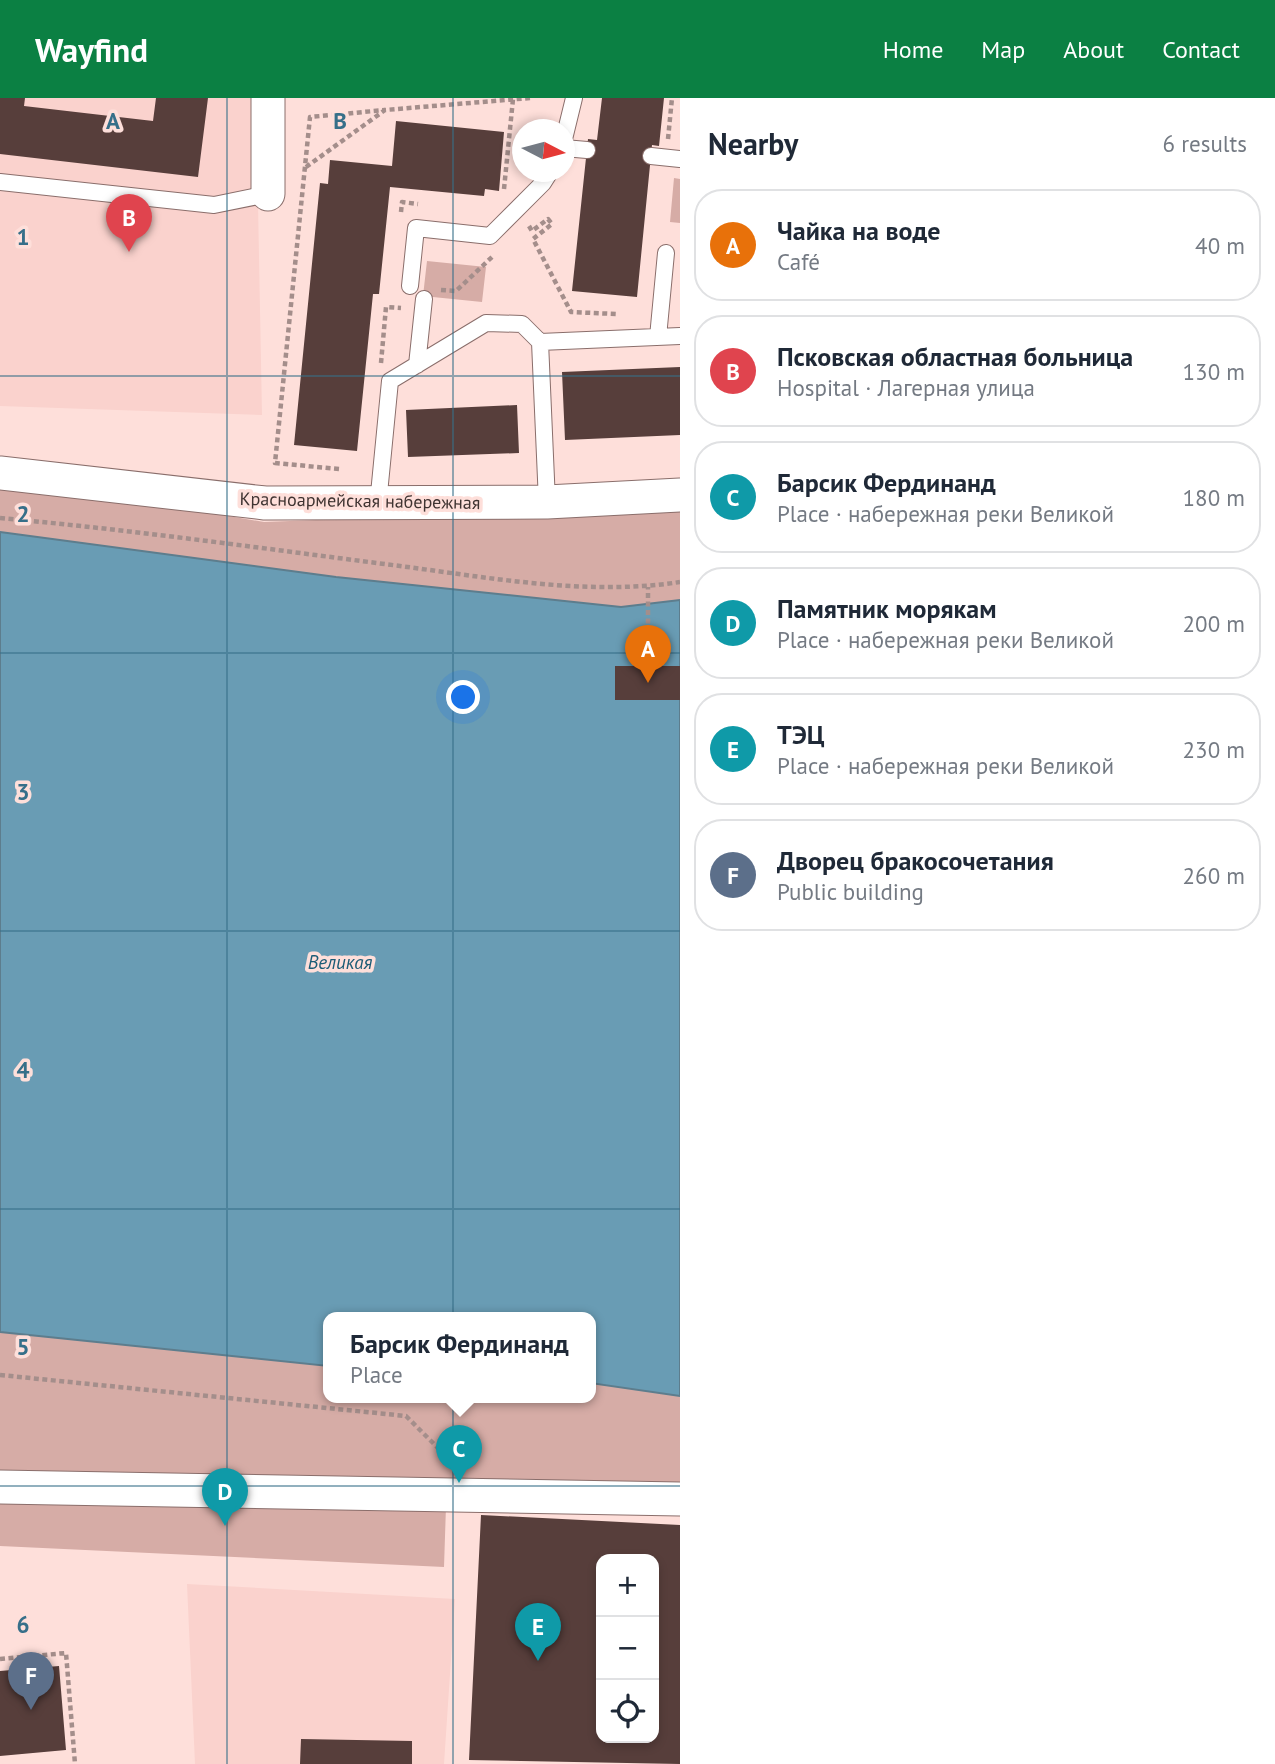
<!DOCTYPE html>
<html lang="en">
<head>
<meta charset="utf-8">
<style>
	:root { --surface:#fff; --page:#f2f2f3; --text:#1f2937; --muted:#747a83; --line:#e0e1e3; --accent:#0b8043 }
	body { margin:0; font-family:"PT Sans",sans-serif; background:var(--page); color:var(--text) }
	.controls { position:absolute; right:21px; bottom:21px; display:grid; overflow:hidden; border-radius:14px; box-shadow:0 4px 10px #0003 }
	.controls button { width:63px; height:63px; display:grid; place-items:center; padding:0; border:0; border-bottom:2px solid var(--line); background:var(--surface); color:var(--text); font:35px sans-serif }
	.compass { position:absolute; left:512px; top:21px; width:63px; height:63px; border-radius:50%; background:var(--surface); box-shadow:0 4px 10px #0003; rotate:96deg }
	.you { position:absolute; left:464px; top:600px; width:24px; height:24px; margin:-18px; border:5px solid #fff; border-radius:50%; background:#1a73e8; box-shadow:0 0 0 10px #1a73e833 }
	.badge { display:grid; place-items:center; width:46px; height:46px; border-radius:50%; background:var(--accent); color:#fff; font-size:23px; font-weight:700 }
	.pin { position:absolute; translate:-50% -58px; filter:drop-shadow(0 2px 4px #0008) }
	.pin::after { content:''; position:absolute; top:37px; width:24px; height:21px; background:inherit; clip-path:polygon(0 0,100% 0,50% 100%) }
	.popup { position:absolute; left:323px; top:1214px; width:273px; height:91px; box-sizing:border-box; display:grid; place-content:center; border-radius:14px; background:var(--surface); filter:drop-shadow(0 2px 5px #0005); font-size:23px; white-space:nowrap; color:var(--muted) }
	.popup b { font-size:26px; color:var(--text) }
	.popup::after { content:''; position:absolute; left:50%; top:100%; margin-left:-14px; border:14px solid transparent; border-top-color:var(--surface) }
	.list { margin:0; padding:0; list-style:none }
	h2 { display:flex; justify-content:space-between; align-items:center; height:91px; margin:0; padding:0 28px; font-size:30px }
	h2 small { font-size:23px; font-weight:400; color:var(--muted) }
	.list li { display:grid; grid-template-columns:46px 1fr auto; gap:21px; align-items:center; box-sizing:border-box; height:112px; margin:0 14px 14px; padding:0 14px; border:2px solid var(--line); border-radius:28px }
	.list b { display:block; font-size:26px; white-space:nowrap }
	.list p { margin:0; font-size:23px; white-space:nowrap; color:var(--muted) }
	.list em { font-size:23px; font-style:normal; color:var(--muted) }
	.icon { flex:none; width:38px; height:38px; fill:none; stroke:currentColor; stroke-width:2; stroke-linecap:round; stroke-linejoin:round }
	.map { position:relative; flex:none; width:680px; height:1666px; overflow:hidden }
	header { display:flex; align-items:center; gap:42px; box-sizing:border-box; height:98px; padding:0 35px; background:var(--accent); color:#fff }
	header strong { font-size:33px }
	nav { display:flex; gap:38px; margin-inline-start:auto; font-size:24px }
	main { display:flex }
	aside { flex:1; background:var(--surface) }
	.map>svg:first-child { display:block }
	.built { fill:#fad2cd }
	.green { fill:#d6aca6 }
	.water { fill:#699cb4; stroke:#5d7d8d; stroke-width:2 }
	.building { fill:#573e3b; fill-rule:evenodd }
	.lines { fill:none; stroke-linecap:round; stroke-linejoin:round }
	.lane-casing { stroke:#8a6e6b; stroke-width:18 }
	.street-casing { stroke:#8a6e6b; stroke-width:35 }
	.path { stroke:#a48e8b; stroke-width:4.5; stroke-dasharray:5 3.5; stroke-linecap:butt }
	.lane { stroke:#fff; stroke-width:16 }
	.street { stroke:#fff; stroke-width:33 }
	.grid { fill:none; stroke:#366f89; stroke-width:2; stroke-opacity:0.55 }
	.labels { text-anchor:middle; stroke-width:7; stroke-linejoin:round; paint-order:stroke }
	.street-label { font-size:18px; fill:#403432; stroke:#fedfda }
	.water-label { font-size:19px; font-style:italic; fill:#1b5c76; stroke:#fedfda }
	.grid-label { font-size:23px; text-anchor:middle; font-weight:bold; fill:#366f89; stroke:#fedfda; stroke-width:7; stroke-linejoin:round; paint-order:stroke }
</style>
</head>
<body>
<header>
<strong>Wayfind</strong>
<nav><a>Home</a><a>Map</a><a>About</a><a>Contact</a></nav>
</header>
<main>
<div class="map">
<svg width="680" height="1666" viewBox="0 0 680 1666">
	<rect width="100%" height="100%" fill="#fedfda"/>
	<path class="built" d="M0,0H256L262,317L0,308Z
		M187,1486L455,1501L444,1666H195Z"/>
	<path class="green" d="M674,80L680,81V125L670,124Z
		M427,163L486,169L482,204L423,198Z
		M0,383L54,388L264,424L680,408V502L621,509L336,479L0,434Z
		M0,1234L328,1268V1299H590V1285L680,1298V1414L446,1408L444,1469L0,1448Z"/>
	<path class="water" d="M0,434L336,479L621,509L680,502V1298L590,1285V1219H328V1268L0,1234Z"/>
	<path class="building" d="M0,0H25L24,8L153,23L156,0H208L198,79L0,56Z
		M602,0H664L659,48L652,47L637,199L572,193L588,41L597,42Z
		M396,23L504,34L499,93L485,91L484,98L390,89L379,196H373L357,353L294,347L320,85L328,86L330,62L392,68Z
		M680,269V337L565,342L562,274Z
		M517,307L519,355L408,359L406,312Z
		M615,568H680V602H615Z
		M481,1417L680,1427V1666L469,1662ZM601,1461H654V1640H601Z
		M59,1568L66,1652L0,1658V1573Z
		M301,1641L412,1643V1666H300Z"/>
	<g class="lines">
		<g class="lane-casing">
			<path id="lane" d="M564,41L574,0
				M564,50L587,52
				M651,58L680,61
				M0,84L214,107L268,96
				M410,188L416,130L490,138L543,85L550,74
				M658,239L666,155
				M417,267L424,201
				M547,404L540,244L680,238
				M378,406L390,283L486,225L522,226L540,244"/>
		</g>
		<g class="street-casing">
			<path id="street" d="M268,96V0
				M0,375L265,405L547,404L680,397
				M0,1389L680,1401"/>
		</g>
		<path class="path" d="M668,41L672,0
			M306,69L385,12L530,0
			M504,91L513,1
			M401,114L402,104L418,106
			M529,128L532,133L548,121L552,126L533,141L571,214L616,216
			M441,192L456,193L492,159
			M381,265L386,209L401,210
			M339,371L275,365L310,19L385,12
			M0,420C134,432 267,451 400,468C492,480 588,498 680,484
			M648,568V489
			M0,1277L406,1318L455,1367
			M0,1561L66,1555L75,1666"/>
		<use href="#lane" class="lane"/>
		<use href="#street" class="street"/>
	</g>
	<path class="grid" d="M227,0V1666M453,0V1666M0,278H680M0,555H680M0,833H680M0,1111H680M0,1388H680"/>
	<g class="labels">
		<g class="street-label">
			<text transform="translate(360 403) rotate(1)" y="6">Красноармейская набережная</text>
		</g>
		<g class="water-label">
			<text x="340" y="871">Великая</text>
		</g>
	</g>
	<g class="grid-label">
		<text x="113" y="31">A</text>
		<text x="340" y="31">B</text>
		<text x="23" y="147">1</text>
		<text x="23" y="424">2</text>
		<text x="23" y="702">3</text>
		<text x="23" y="980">4</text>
		<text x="23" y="1257">5</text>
		<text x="23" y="1535">6</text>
	</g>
</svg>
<div class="controls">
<button>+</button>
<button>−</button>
<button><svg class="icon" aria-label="locate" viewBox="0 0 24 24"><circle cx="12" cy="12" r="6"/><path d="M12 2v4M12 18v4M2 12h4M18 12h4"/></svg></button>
</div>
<svg class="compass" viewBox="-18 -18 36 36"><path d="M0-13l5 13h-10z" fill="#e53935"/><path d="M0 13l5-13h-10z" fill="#747a83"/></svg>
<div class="you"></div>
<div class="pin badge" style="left:648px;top:585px;background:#e8710a">A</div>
<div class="pin badge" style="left:129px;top:154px;background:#e0444e">B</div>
<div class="pin badge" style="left:459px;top:1385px;background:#0f9aa8">C</div>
<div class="popup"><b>Барсик Фердинанд</b>Place</div>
<div class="pin badge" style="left:225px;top:1428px;background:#0f9aa8">D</div>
<div class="pin badge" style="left:538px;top:1563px;background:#0f9aa8">E</div>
<div class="pin badge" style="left:31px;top:1612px;background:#5c6f8a">F</div>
</div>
<aside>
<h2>Nearby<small>6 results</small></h2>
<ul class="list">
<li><span class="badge" style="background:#e8710a">A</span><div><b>Чайка на воде</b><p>Café</p></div><em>40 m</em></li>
<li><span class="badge" style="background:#e0444e">B</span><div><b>Псковская областная больница</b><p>Hospital · Лагерная улица</p></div><em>130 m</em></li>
<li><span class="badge" style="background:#0f9aa8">C</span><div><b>Барсик Фердинанд</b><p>Place · набережная реки Великой</p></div><em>180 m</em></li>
<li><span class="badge" style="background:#0f9aa8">D</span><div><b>Памятник морякам</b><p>Place · набережная реки Великой</p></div><em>200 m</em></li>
<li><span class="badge" style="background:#0f9aa8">E</span><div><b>ТЭЦ</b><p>Place · набережная реки Великой</p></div><em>230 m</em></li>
<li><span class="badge" style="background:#5c6f8a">F</span><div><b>Дворец бракосочетания</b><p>Public building</p></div><em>260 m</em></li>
</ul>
</aside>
</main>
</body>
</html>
